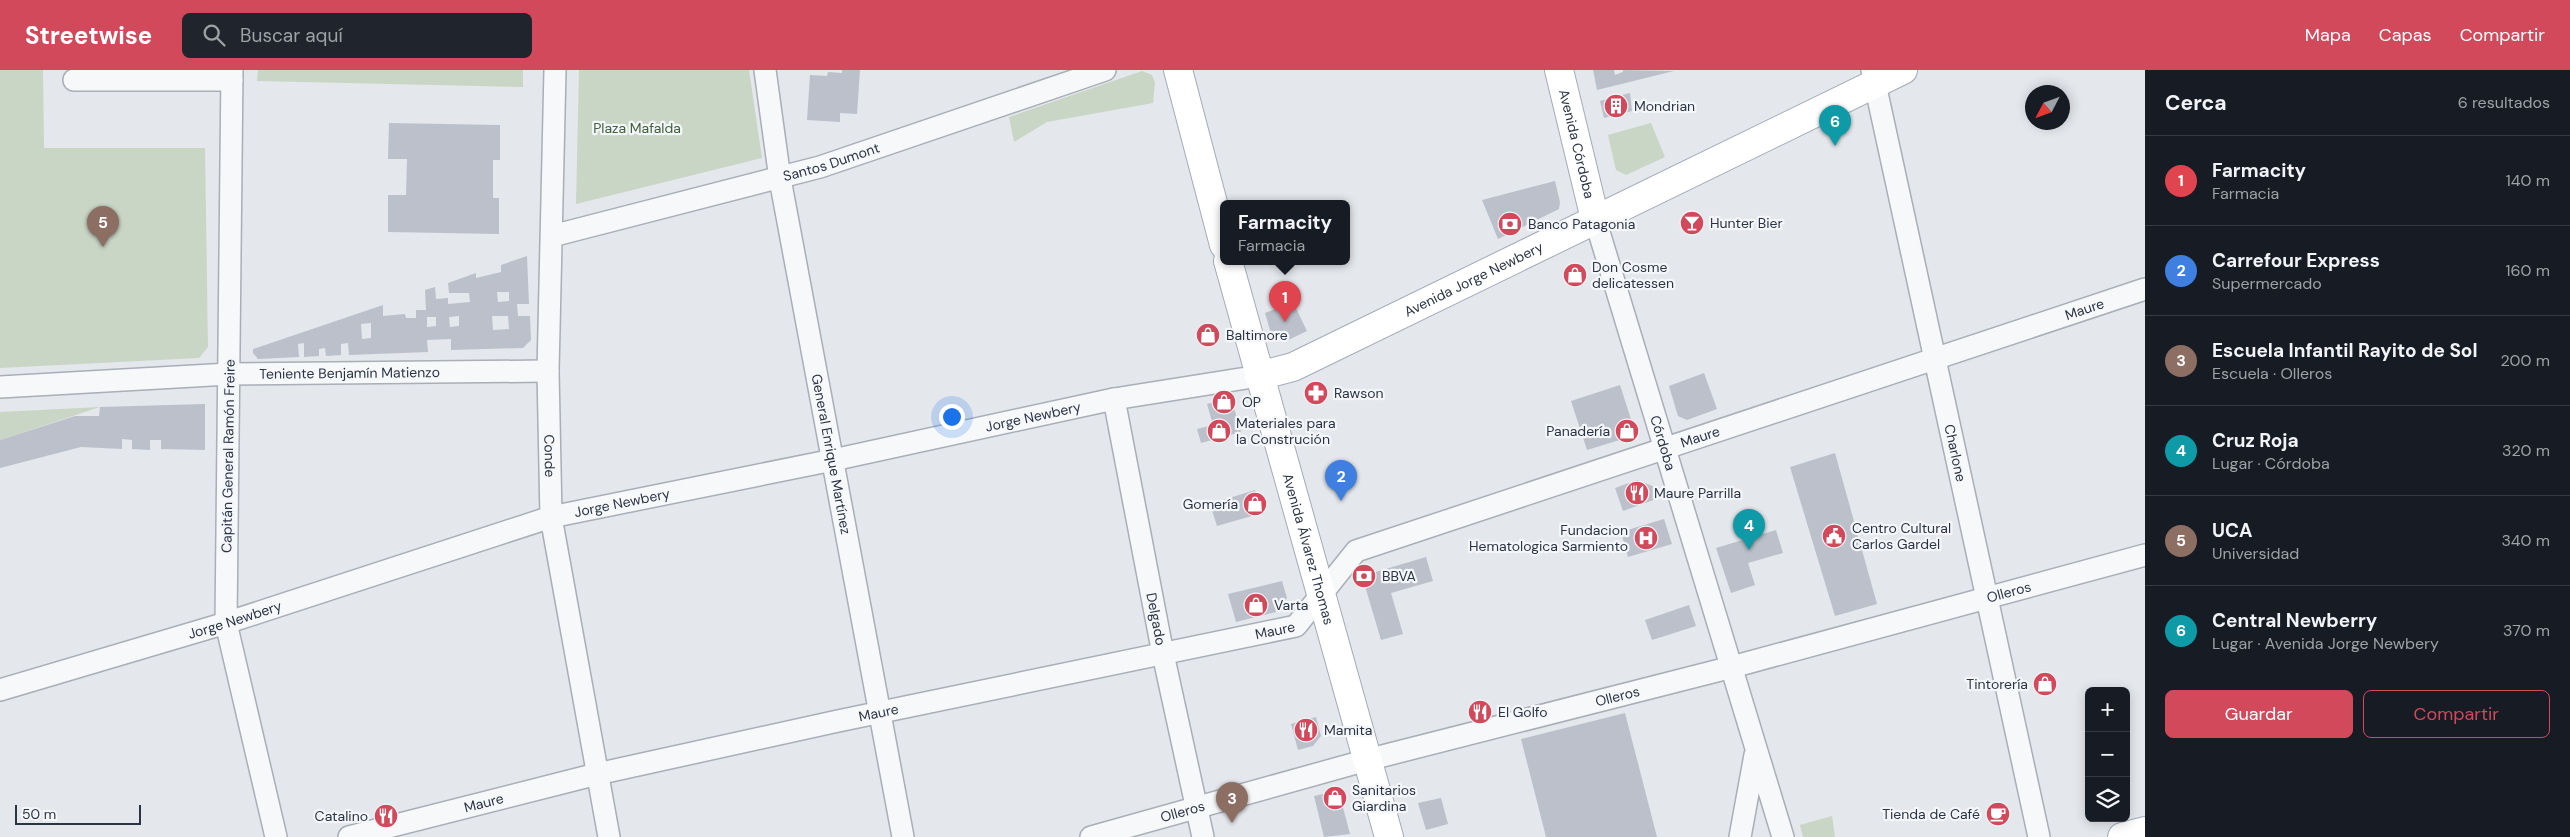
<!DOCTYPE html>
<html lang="es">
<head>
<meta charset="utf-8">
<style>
	:root { --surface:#171b24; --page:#20242c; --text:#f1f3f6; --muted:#9ea1a6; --line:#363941; --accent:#d1495b }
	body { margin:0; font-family:"DM Sans",sans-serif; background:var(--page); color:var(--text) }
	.controls { position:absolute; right:15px; bottom:15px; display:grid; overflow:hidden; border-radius:8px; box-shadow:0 2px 12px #0003 }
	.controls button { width:45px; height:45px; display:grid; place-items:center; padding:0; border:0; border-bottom:1px solid var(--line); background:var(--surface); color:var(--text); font:25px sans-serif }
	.compass { position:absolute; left:2025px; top:15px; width:45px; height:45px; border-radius:50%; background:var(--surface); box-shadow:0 2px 12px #0003; rotate:229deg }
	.scale { position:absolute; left:15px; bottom:12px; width:126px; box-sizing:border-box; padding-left:5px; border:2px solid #2b3445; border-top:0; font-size:14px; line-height:18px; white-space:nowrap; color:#2b3445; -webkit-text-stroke:4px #f4f6f9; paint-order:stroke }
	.you { position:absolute; left:951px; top:346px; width:18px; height:18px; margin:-12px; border:4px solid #fff; border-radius:50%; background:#1a73e8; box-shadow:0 0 0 8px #1a73e833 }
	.badge { display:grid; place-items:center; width:32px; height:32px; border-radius:50%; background:var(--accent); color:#fff; font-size:16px; font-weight:700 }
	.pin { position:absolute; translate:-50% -41px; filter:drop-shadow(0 1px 2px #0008) }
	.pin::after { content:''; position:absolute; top:26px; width:18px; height:15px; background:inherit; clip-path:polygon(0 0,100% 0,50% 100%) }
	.popup { position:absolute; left:1220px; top:130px; width:130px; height:65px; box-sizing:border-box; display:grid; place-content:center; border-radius:8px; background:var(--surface); filter:drop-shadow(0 1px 4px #0005); font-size:16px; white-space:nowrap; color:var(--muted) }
	.popup b { font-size:19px; color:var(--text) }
	.popup::after { content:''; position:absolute; left:50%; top:100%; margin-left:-10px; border:10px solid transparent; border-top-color:var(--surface) }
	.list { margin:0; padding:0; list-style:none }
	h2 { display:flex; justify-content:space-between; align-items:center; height:65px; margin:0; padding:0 20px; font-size:21px }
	h2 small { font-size:16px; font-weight:400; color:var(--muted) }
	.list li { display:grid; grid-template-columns:32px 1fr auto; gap:15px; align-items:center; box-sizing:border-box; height:90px; padding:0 20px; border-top:1px solid var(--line) }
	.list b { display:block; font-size:19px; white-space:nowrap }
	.list p { margin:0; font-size:16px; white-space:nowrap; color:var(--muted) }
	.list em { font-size:16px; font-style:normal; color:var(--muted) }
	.actions { display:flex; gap:10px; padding:15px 20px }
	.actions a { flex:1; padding:11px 0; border:1px solid var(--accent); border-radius:8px; text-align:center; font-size:18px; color:var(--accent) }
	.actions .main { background:var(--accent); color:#fff }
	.icon { flex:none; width:28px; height:28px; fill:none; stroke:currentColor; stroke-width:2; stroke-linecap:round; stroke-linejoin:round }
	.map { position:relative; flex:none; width:2145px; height:767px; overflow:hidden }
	header { display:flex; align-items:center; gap:30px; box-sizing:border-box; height:70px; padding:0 25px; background:var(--accent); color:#fff }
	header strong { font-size:24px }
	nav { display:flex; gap:28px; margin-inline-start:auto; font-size:18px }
	.search { width:350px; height:45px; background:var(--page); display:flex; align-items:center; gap:12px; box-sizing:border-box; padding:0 18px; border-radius:8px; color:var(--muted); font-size:19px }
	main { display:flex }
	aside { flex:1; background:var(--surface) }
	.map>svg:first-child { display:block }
	.green { fill:#c9d6c5 }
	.building { fill:#bbc0ca; fill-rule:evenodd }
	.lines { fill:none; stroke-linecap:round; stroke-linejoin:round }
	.minor-casing { stroke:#a9aeb7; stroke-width:24 }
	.major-casing { stroke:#a3abb8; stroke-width:30 }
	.minor { stroke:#f7f8fa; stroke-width:21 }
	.major { stroke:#fff; stroke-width:28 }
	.labels { text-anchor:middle; stroke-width:4.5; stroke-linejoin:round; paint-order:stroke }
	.poi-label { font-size:14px; fill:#2b3445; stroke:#f4f6f9; text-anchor:start }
	.park-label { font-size:14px; fill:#3f6138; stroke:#f4f6f9 }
	.street-label { font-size:14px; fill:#2b3445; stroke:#f4f6f9 }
</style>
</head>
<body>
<header>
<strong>Streetwise</strong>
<div class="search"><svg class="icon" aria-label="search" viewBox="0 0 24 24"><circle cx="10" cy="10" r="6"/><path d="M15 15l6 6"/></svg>Buscar aquí</div>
<nav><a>Mapa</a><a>Capas</a><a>Compartir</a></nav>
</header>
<main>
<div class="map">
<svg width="2145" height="767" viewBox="0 0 2145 767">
	<rect width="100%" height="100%" fill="#e4e7ec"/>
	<path class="green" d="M0,0H43L44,78H205L208,277L199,288L0,298Z
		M258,0H523V17L257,11Z
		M579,0H749L762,88L576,134Z
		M1142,1L1152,5L1155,13L1153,33L1047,52L1014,72L1009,47Z
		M1651,53L1665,87L1626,105L1616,100L1608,65Z
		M100,337L0,370V342Z
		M1832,746L1835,767H1803L1800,755Z"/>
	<path class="building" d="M842,0H860L857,44L840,43V52L807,50L810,5L827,6L828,2L842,3Z
		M1593,0H1614L1615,5L1623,2V0L1674,1L1597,20Z
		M1630,23L1632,41L1604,48L1600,31Z
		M389,53L500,55V90H493V128H499V164L388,162V125H406L407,89H388Z
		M1555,111L1560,132L1559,139L1498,169L1482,130Z
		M527,186L529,234H517L518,246H530L531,270L523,278L451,280V269L427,270L428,282L349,285L348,273L341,274V285L326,286L325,278L319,279V286L304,287V273L298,274L299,287L258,289L253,283V279L383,235V246L405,244L406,248H416V240H426L425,220L435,217L436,229L448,228V234L470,232L469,223H449L448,213L476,203V208L501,202V195ZM497,222H509V231L498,232ZM459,246V256L450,257L449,247ZM492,246H508L509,259L493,260ZM427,247H436V256L427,257ZM371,253V268L362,269L361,254Z
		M1293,232L1307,261L1284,272L1272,267L1265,243Z
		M1704,303L1717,339L1687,350L1678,346L1669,316Z
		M1620,315L1636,365L1587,380L1571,331Z
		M1226,329L1233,335L1241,362L1201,373L1197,359L1213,355L1207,334Z
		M205,334V380L161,379V370H150V380L132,379V370L122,369V379L81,377L0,398V370L75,346H99L100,337Z
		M1835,383L1877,534L1835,546L1790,397Z
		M1637,410L1655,417L1659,428L1623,441L1615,418Z
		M1255,420L1262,443L1217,456L1210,434Z
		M1664,449L1672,474L1628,487L1621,462Z
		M1776,460L1783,483L1748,493L1755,515L1731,523L1716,478Z
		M1426,487L1433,511L1391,523L1403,564L1381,570L1362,506Z
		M1282,511L1287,528L1276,542L1236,552L1228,524Z
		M1689,535L1696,556L1652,570L1645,550Z
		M1625,643L1657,767H1546L1521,669Z
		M1316,647L1321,666L1313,676L1298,680L1291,654Z
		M1332,722L1341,730L1350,764L1324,767L1314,726Z
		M1441,728L1448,754L1426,760L1418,733Z"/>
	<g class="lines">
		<g class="minor-casing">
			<g id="minor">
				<path d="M232,0L226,553L276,767"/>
				<path id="s1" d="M555,0L548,301L551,447L609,767"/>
				<path id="s2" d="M765,0L780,109L903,767"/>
				<path id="s3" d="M1872,0L2039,767"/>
				<path d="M74,10H232"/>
				<path id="s4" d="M1595,149L1783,767"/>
				<path id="s5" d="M552,166L820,97L1105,0"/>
				<path id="s6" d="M0,317L229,304L548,301"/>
				<path id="s7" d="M1114,329L1163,584L1203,767"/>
				<path id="s8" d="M0,620L226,553L551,447L833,390L1114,329L1259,306"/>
				<path id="s9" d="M349,767L597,704L838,651L1296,556L1356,481L2145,219"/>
				<path id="s10" d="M1091,767L1367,690L1732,597L2145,485"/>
				<path d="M1740,767L1755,685"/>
			</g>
		</g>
		<g class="major-casing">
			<g id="major">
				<path d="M1178,0L1224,175"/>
				<path id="s11" d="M1559,0L1595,149"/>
				<path id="s12" d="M1228,191L1389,767"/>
				<path id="s13" d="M1259,306L1293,297L1903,0"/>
				<path d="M2122,767L2145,761"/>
			</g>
		</g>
		<use href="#minor" class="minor"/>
		<use href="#major" class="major"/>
	</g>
	<defs>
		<g id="building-disc" transform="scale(1.25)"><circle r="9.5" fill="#d1495b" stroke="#f4f6f9"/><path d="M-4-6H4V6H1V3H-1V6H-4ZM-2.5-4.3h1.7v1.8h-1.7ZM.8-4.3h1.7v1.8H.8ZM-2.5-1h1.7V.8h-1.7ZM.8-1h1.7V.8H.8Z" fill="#fff"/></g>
		<g id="bar-disc" transform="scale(1.25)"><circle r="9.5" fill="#d1495b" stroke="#f4f6f9"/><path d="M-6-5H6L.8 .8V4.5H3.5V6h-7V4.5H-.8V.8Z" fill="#fff"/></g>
		<g id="bank-disc" transform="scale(1.25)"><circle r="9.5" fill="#d1495b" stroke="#f4f6f9"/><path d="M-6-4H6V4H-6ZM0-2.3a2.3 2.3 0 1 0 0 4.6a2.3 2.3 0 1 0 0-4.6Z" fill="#fff"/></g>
		<g id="shop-disc" transform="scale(1.25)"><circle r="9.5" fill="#d1495b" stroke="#f4f6f9"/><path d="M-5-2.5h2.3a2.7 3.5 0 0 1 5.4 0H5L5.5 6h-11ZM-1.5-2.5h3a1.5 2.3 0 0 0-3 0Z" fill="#fff"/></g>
		<g id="pharmacy-disc" transform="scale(1.25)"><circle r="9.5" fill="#d1495b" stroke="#f4f6f9"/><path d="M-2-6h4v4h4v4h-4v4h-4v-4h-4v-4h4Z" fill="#fff"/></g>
		<g id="restaurant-disc" transform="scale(1.25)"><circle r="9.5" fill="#d1495b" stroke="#f4f6f9"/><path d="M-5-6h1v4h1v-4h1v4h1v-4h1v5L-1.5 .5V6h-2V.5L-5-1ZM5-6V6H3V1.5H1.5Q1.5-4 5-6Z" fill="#fff"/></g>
		<g id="civic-disc" transform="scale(1.25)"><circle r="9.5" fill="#d1495b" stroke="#f4f6f9"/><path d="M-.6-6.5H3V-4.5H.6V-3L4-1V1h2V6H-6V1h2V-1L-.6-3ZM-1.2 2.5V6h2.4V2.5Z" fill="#fff"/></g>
		<g id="hospital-disc" transform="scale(1.25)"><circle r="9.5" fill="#d1495b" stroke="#f4f6f9"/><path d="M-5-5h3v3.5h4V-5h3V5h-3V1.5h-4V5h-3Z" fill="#fff"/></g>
		<g id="cafe-disc" transform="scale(1.25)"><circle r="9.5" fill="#d1495b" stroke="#f4f6f9"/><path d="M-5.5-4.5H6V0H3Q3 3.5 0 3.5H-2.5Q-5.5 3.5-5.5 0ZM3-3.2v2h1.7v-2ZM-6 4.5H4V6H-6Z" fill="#fff"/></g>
	</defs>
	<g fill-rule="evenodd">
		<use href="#building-disc" x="1616" y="36"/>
		<use href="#bar-disc" x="1692" y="153"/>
		<use href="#bank-disc" x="1510" y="154"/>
		<use href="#shop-disc" x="1575" y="205"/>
		<use href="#shop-disc" x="1208" y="265"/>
		<use href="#pharmacy-disc" x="1316" y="323"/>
		<use href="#shop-disc" x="1224" y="332"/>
		<use href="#shop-disc" x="1219" y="361"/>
		<use href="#shop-disc" x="1627" y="361"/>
		<use href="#restaurant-disc" x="1637" y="423"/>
		<use href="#shop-disc" x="1255" y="434"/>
		<use href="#civic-disc" x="1834" y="466"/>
		<use href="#hospital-disc" x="1646" y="468"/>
		<use href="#bank-disc" x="1364" y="506"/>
		<use href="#shop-disc" x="1256" y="535"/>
		<use href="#shop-disc" x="2045" y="614"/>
		<use href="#restaurant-disc" x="1480" y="642"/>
		<use href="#restaurant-disc" x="1306" y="660"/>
		<use href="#shop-disc" x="1335" y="728"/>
		<use href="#cafe-disc" x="1998" y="744"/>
		<use href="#restaurant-disc" x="386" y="746"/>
	</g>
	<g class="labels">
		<g class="poi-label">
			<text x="1634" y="41">Mondrian</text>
			<text x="1710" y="158">Hunter Bier</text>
			<text x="1528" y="159">Banco Patagonia</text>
			<text x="1592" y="202">Don Cosme<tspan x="1592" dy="16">delicatessen</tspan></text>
			<text x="1226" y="270">Baltimore</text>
			<text x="1334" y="328">Rawson</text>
			<text x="1242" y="337">OP</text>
			<text x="1236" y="358">Materiales para<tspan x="1236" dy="16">la Construción</tspan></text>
			<text x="1610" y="366" text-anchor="end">Panadería</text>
			<text x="1654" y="428">Maure Parrilla</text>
			<text x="1238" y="439" text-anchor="end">Gomería</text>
			<text x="1852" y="463">Centro Cultural<tspan x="1852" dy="16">Carlos Gardel</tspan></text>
			<text x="1628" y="465" text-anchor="end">Fundacion<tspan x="1628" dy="16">Hematologica Sarmiento</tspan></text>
			<text x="1382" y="511">BBVA</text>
			<text x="1274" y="540">Varta</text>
			<text x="2028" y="619" text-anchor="end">Tintorería</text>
			<text x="1498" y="647">El Golfo</text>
			<text x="1324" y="665">Mamita</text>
			<text x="1352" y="725">Sanitarios<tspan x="1352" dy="16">Giardina</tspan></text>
			<text x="1980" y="749" text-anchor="end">Tienda de Café</text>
			<text x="368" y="751" text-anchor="end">Catalino</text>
		</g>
		<g class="park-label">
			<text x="637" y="63">Plaza Mafalda</text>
		</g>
		<g class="street-label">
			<text dy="5" stroke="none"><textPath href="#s11" startOffset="76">Avenida Córdoba</textPath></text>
			<text dy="5" stroke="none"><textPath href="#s5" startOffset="289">Santos Dumont</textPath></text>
			<text dy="5" stroke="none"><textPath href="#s13" startOffset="236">Avenida Jorge Newbery</textPath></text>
			<text dy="5" stroke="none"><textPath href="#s9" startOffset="1834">Maure</textPath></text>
			<text dy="5" stroke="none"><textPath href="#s6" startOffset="350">Teniente Benjamín Matienzo</textPath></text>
			<text dy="5" stroke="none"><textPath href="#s8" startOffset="1070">Jorge Newbery</textPath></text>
			<text dy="5" stroke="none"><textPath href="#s9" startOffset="1429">Maure</textPath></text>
			<text dy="5" stroke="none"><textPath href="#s4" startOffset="234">Córdoba</textPath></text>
			<text dy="5" stroke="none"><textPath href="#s2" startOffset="390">General Enrique Martínez</textPath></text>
			<text dy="5" stroke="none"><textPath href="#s3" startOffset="392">Charlone</textPath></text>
			<text transform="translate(228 386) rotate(-89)" y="5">Capitán General Ramón Freire</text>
			<text dy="5" stroke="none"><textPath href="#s1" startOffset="386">Conde</textPath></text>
			<text dy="5" stroke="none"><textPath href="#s8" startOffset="650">Jorge Newbery</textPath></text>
			<text dy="5" stroke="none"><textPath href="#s12" startOffset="299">Avenida Álvarez Thomas</textPath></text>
			<text dy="5" stroke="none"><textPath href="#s10" startOffset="950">Olleros</textPath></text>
			<text dy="5" stroke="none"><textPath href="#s7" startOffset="224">Delgado</textPath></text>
			<text dy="5" stroke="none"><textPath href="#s8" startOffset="245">Jorge Newbery</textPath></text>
			<text dy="5" stroke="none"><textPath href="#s9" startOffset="949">Maure</textPath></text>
			<text dy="5" stroke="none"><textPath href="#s10" startOffset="545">Olleros</textPath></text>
			<text dy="5" stroke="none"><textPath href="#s9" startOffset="544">Maure</textPath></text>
			<text dy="5" stroke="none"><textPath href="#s9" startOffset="139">Maure</textPath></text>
			<text dy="5" stroke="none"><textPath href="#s10" startOffset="95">Olleros</textPath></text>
		</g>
	</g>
</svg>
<div class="controls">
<button>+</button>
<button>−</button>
<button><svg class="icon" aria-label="layers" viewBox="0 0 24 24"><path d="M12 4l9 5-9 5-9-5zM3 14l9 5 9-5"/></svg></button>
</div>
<svg class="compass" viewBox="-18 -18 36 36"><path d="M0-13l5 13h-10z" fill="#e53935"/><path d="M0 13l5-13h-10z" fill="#9ea1a6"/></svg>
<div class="scale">50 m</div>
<div class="you"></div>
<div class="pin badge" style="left:1285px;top:252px;background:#e0444e">1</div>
<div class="popup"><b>Farmacity</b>Farmacia</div>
<div class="pin badge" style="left:1341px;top:431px;background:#3f7fe0">2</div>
<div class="pin badge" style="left:1232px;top:753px;background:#8d6e63">3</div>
<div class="pin badge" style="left:1749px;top:480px;background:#0f9aa8">4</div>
<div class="pin badge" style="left:103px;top:177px;background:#8d6e63">5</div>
<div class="pin badge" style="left:1835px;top:76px;background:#0f9aa8">6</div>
</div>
<aside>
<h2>Cerca<small>6 resultados</small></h2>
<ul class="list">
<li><span class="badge" style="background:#e0444e">1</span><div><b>Farmacity</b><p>Farmacia</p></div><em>140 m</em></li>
<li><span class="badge" style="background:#3f7fe0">2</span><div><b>Carrefour Express</b><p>Supermercado</p></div><em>160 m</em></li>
<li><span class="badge" style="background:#8d6e63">3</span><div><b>Escuela Infantil Rayito de Sol</b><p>Escuela · Olleros</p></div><em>200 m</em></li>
<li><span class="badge" style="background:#0f9aa8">4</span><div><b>Cruz Roja</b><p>Lugar · Córdoba</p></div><em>320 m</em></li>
<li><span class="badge" style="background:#8d6e63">5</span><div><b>UCA</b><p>Universidad</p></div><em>340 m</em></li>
<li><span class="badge" style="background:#0f9aa8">6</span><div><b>Central Newberry</b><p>Lugar · Avenida Jorge Newbery</p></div><em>370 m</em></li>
</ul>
<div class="actions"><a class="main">Guardar</a><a>Compartir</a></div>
</aside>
</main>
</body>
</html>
